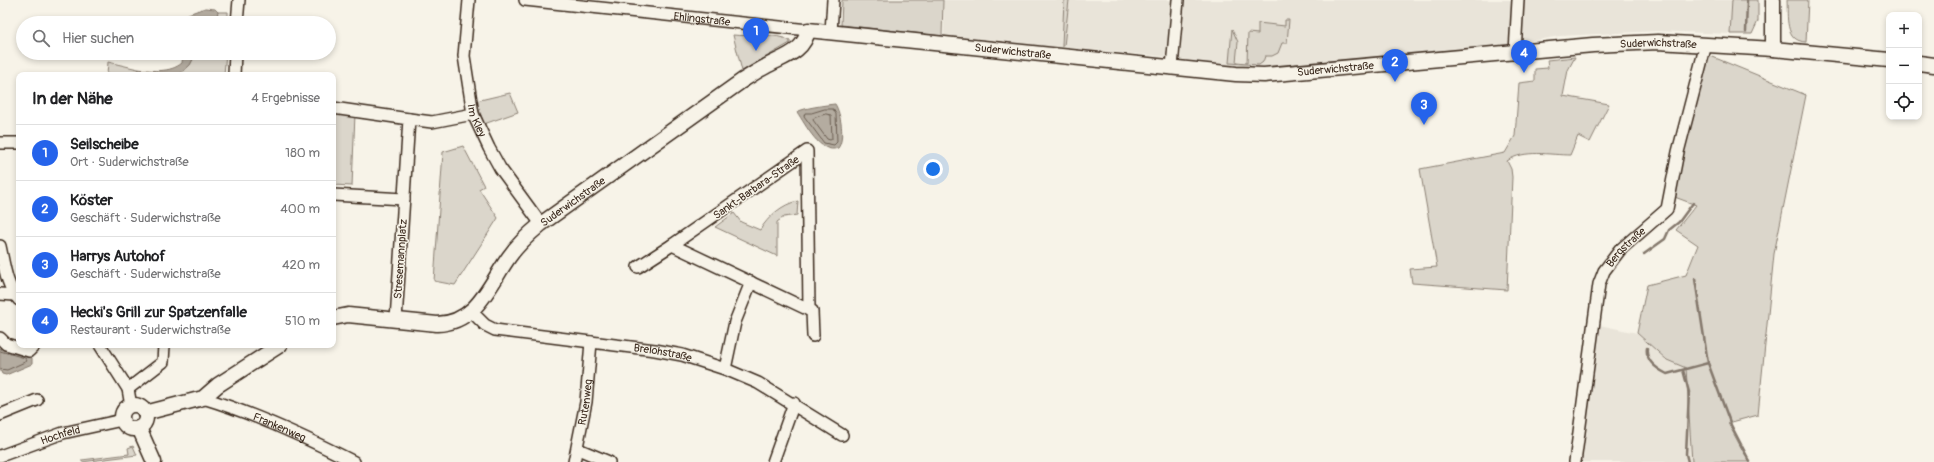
<!DOCTYPE html>
<html lang="de">
<head>
<meta charset="utf-8">
<style>
	:root { --surface:#fff; --page:#f6f6f6; --text:#202124; --muted:#757577; --line:#e0e0e0; --accent:#2563eb }
	body { margin:0; font-family:Pangolin,sans-serif; background:var(--page); color:var(--text) }
	.controls { position:absolute; right:12px; top:12px; display:grid; overflow:hidden; border-radius:8px; box-shadow:0 2px 6px #0003 }
	.controls button { width:36px; height:36px; display:grid; place-items:center; padding:0; border:0; border-bottom:1px solid var(--line); background:var(--surface); color:var(--text); font:20px sans-serif }
	.you { position:absolute; left:933px; top:169px; width:14px; height:14px; margin:-10px; border:3px solid #fff; border-radius:50%; background:#1a73e8; box-shadow:0 0 0 6px #1a73e833 }
	.badge { display:grid; place-items:center; width:26px; height:26px; border-radius:50%; background:var(--accent); color:#fff; font-size:13px; font-weight:700 }
	.pin { position:absolute; translate:-50% -33px; filter:drop-shadow(0 1px 2px #0008) }
	.pin::after { content:''; position:absolute; top:21px; width:14px; height:12px; background:inherit; clip-path:polygon(0 0,100% 0,50% 100%) }
	.list { margin:0; padding:0; list-style:none }
	h2 { display:flex; justify-content:space-between; align-items:center; height:52px; margin:0; padding:0 16px; font-size:17px }
	h2 small { font-size:13px; font-weight:400; color:var(--muted) }
	.list li { display:grid; grid-template-columns:26px 1fr auto; gap:12px; align-items:center; box-sizing:border-box; height:56px; padding:0 16px; border-top:1px solid var(--line) }
	.list b { display:block; font-size:15px; white-space:nowrap }
	.list p { margin:0; font-size:13px; white-space:nowrap; color:var(--muted) }
	.list em { font-size:13px; font-style:normal; color:var(--muted) }
	.icon { flex:none; width:22px; height:22px; fill:none; stroke:currentColor; stroke-width:2; stroke-linecap:round; stroke-linejoin:round }
	.map { position:relative; flex:none; width:1934px; height:462px; overflow:hidden }
	.search { position:absolute; background:var(--surface); box-shadow:0 2px 6px #0003; left:16px; top:16px; width:320px; height:44px; display:flex; align-items:center; gap:10px; box-sizing:border-box; padding:0 14px; border-radius:22px; color:var(--muted); font-size:15px }
	.panel { position:absolute; background:var(--surface); box-shadow:0 2px 6px #0003; left:16px; top:72px; width:320px; height:276px; border-radius:8px }
	.map>svg:first-child { display:block }
	.built { fill:#e9e4d9 }
	.green { fill:#dbd6cb; stroke:#8b8074 }
	.water { fill:#b4aca0; stroke:#84786c }
	.lines { fill:none; stroke-linecap:round; stroke-linejoin:round }
	.shore { stroke:#6b5e52; stroke-width:1 }
	.stream { stroke:#84786c; stroke-width:2.5 }
	.minor-casing { stroke:#3b2a1e; stroke-width:14 }
	.major-casing { stroke:#3b2a1e; stroke-width:17 }
	.minor { stroke:#f7f3e8; stroke-width:11 }
	.major { stroke:#f7f3e8; stroke-width:14 }
	.labels { text-anchor:middle; stroke-width:3; stroke-linejoin:round; paint-order:stroke }
	.street-label { font-size:11px; fill:#3b2a1e; stroke:#f7f3e8 }
</style>
</head>
<body>
<div class="map">
<svg width="1934" height="462" viewBox="0 0 1934 462">
	<rect width="100%" height="100%" fill="#f7f3e8"/>
	<filter id="ink" filterUnits="userSpaceOnUse"><feTurbulence type="fractalNoise" baseFrequency=".025" numOctaves="2"/><feDisplacementMap in="SourceGraphic" scale="8" xChannelSelector="R" yChannelSelector="G"/><feConvolveMatrix kernelMatrix="1 2 1 2 8 2 1 2 1" color-interpolation-filters="sRGB"/></filter>
	<g filter="url(#ink)">
		<path class="built" d="M943,0H1732L1730,34L1657,31L1559,36L1457,56L1274,70L1220,66L1169,57L944,37Z
			M1590,323L1637,333L1667,360L1686,368L1692,462H1571Z"/>
		<path class="green" d="M842,0H943L942,36L841,25Z
			M1064,0H1069L1064,46H1062Z
			M1732,0H1758V21L1752,34H1730Z
			M1787,0H1808L1806,42C1784,41 1788,16 1787,0Z
			M218,12H228V23H215Z
			M1285,20H1289L1287,43H1282L1278,53L1272,56H1265L1263,62L1259,65L1229,63L1232,29L1238,42L1236,62L1247,63L1248,33L1258,34V23L1285,26Z
			M733,35C748,37 777,32 790,41V43L742,71Z
			M196,53H226L224,74L178,75L190,65Z
			M1708,55L1806,95L1774,254L1758,415L1728,423L1744,453L1751,462H1692L1686,368L1667,360L1637,333L1647,285L1686,275L1698,245L1676,230L1696,205L1672,196Z
			M1575,57L1568,70L1563,96L1609,104L1590,142L1578,136L1570,155C1550,155 1524,149 1507,161L1511,169L1512,177L1507,290L1412,283L1410,269L1437,267L1420,169L1505,153L1515,136L1519,83L1535,81V69L1548,68L1547,60Z
			M108,62L138,69L144,75H107Z
			M510,93L518,112L484,124L476,101Z
			M333,111L355,114L352,186L333,185Z
			M463,146L484,186L479,189L498,218L455,285L434,281L443,152Z
			M798,201L797,215L784,217L777,222V256L715,227L734,213L741,222L760,230C768,217 782,204 798,201Z
			M133,446L137,455L82,462V460L129,454L128,448Z"/>
		<path class="water" d="M205,8L215,9L218,12L215,23H187L188,14Z
			M183,53H196L190,65L180,74L144,75L140,72L138,69C153,71 170,73 182,63Z
			M835,104C841,113 845,140 838,148C820,155 806,125 797,112C803,108 826,105 835,104Z
			M0,341L3,348L26,354L32,358V364L6,375L2,374L0,369Z"/>
		<g class="lines">
			<path class="shore" d="M825,109H833L836,114L837,142L834,145L824,143L804,116L805,113H811Z
				M826,114L831,115L832,139L830,140L827,139L813,120L814,118Z
				M0,351L25,358L27,361L7,370L0,369"/>
			<path class="stream" d="M1746,32L1747,0
				M1644,254L1665,239L1669,230L1679,222L1693,203
				M1695,279L1708,363L1731,425L1750,462
				M1647,348C1645,361 1657,369 1667,374L1708,363
				M1683,370L1689,392L1686,454L1688,462"/>
			<g class="minor-casing">
				<g id="minor">
					<path id="s1" d="M469,0L464,56L473,114L489,148L500,168L541,224"/>
					<path id="s2" d="M525,0L808,30"/>
					<path d="M237,23L239,0"/>
					<path d="M831,32L833,0"/>
					<path d="M1515,52L1518,0"/>
					<path d="M1172,67L1178,0"/>
					<path d="M234,75L235,53"/>
					<path d="M333,108L409,119L396,320"/>
					<path d="M409,119L432,122L473,114"/>
					<path d="M0,143H19"/>
					<path d="M807,151L809,310L672,245Z"/>
					<path d="M333,195L404,199"/>
					<path d="M0,246C4,264 6,286 19,300"/>
					<path d="M638,267L672,245"/>
					<path d="M0,294L14,295"/>
					<path d="M809,310L812,311L813,336"/>
					<path id="s3" d="M472,312L485,325L495,330L655,350L682,355L725,369L758,383L842,435"/>
					<path d="M0,338L6,344L29,351L35,345"/>
					<path d="M100,345L128,389L131,406"/>
					<path d="M725,369L735,322L751,282"/>
					<path d="M128,389L163,362L164,345"/>
					<path id="s4" d="M203,398C253,413 307,438 354,462"/>
					<path d="M0,415L37,400"/>
					<path d="M578,449L609,462"/>
					<path id="s5" d="M0,456L63,433L122,420"/>
					<path id="s6" d="M574,462L586,402L591,342"/>
					<path d="M773,462L794,403"/>
					<path id="s7" d="M1575,462L1599,284L1604,271L1620,250L1667,209L1678,152L1706,44"/>
				</g>
			</g>
			<g class="major-casing">
				<g id="major">
					<path d="M1773,0V49"/>
					<path d="M1919,63L1934,65"/>
					<path id="s8" d="M333,318L348,315L437,324C477,323 489,285 509,257C518,244 529,234 541,224L743,80C750,76 757,71 765,67C782,57 804,53 808,30L1236,74L1264,75L1593,45L1658,42L1773,49L1889,60"/>
					<circle cx="134" cy="417" r="12"/>
					<path d="M145,413L203,398L218,385L280,345"/>
					<path d="M139,428L154,462"/>
				</g>
			</g>
			<use href="#minor" class="minor"/>
			<use href="#major" class="major"/>
		</g>
	</g>
	<g class="labels">
		<g class="street-label">
			<text dy="4" stroke="none"><textPath href="#s2" startOffset="178">Ehlingstraße</textPath></text>
			<text dy="4" stroke="none"><textPath href="#s8" startOffset="1441">Suderwichstraße</textPath></text>
			<text dy="4" stroke="none"><textPath href="#s8" startOffset="793">Suderwichstraße</textPath></text>
			<text dy="4" stroke="none"><textPath href="#s8" startOffset="1117">Suderwichstraße</textPath></text>
			<text dy="4" stroke="none"><textPath href="#s1" startOffset="122">Im Kley</textPath></text>
			<text transform="translate(756 187) rotate(-35)" y="4">Sankt-Barbara-Straße</text>
			<text dy="4" stroke="none"><textPath href="#s8" startOffset="293">Suderwichstraße</textPath></text>
			<text dy="4" stroke="none"><textPath href="#s7" startOffset="226">Bergstraße</textPath></text>
			<text transform="translate(400 259) rotate(-86)" y="4">Stresemannplatz</text>
			<text dy="4" stroke="none"><textPath href="#s3" startOffset="199">Brelohstraße</textPath></text>
			<text dy="4" stroke="none"><textPath href="#s6" startOffset="61">Rutenweg</textPath></text>
			<text dy="4" stroke="none"><textPath href="#s4" startOffset="82">Frankenweg</textPath></text>
			<text dy="4" stroke="none"><textPath href="#s5" startOffset="64">Hochfeld</textPath></text>
		</g>
	</g>
</svg>
<div class="controls">
<button>+</button>
<button>−</button>
<button><svg class="icon" aria-label="locate" viewBox="0 0 24 24"><circle cx="12" cy="12" r="6"/><path d="M12 2v4M12 18v4M2 12h4M18 12h4"/></svg></button>
</div>
<div class="you"></div>
<div class="pin badge" style="left:756px;top:51px">1</div>
<div class="pin badge" style="left:1395px;top:82px">2</div>
<div class="pin badge" style="left:1424px;top:125px">3</div>
<div class="pin badge" style="left:1524px;top:73px">4</div>
<div class="search"><svg class="icon" aria-label="search" viewBox="0 0 24 24"><circle cx="10" cy="10" r="6"/><path d="M15 15l6 6"/></svg>Hier suchen</div>
<section class="panel">
<h2>In der Nähe<small>4 Ergebnisse</small></h2>
<ul class="list">
<li><span class="badge">1</span><div><b>Seilscheibe</b><p>Ort · Suderwichstraße</p></div><em>180 m</em></li>
<li><span class="badge">2</span><div><b>Köster</b><p>Geschäft · Suderwichstraße</p></div><em>400 m</em></li>
<li><span class="badge">3</span><div><b>Harrys Autohof</b><p>Geschäft · Suderwichstraße</p></div><em>420 m</em></li>
<li><span class="badge">4</span><div><b>Hecki's Grill zur Spatzenfalle</b><p>Restaurant · Suderwichstraße</p></div><em>510 m</em></li>
</ul>
</section>
</div>
</body>
</html>
